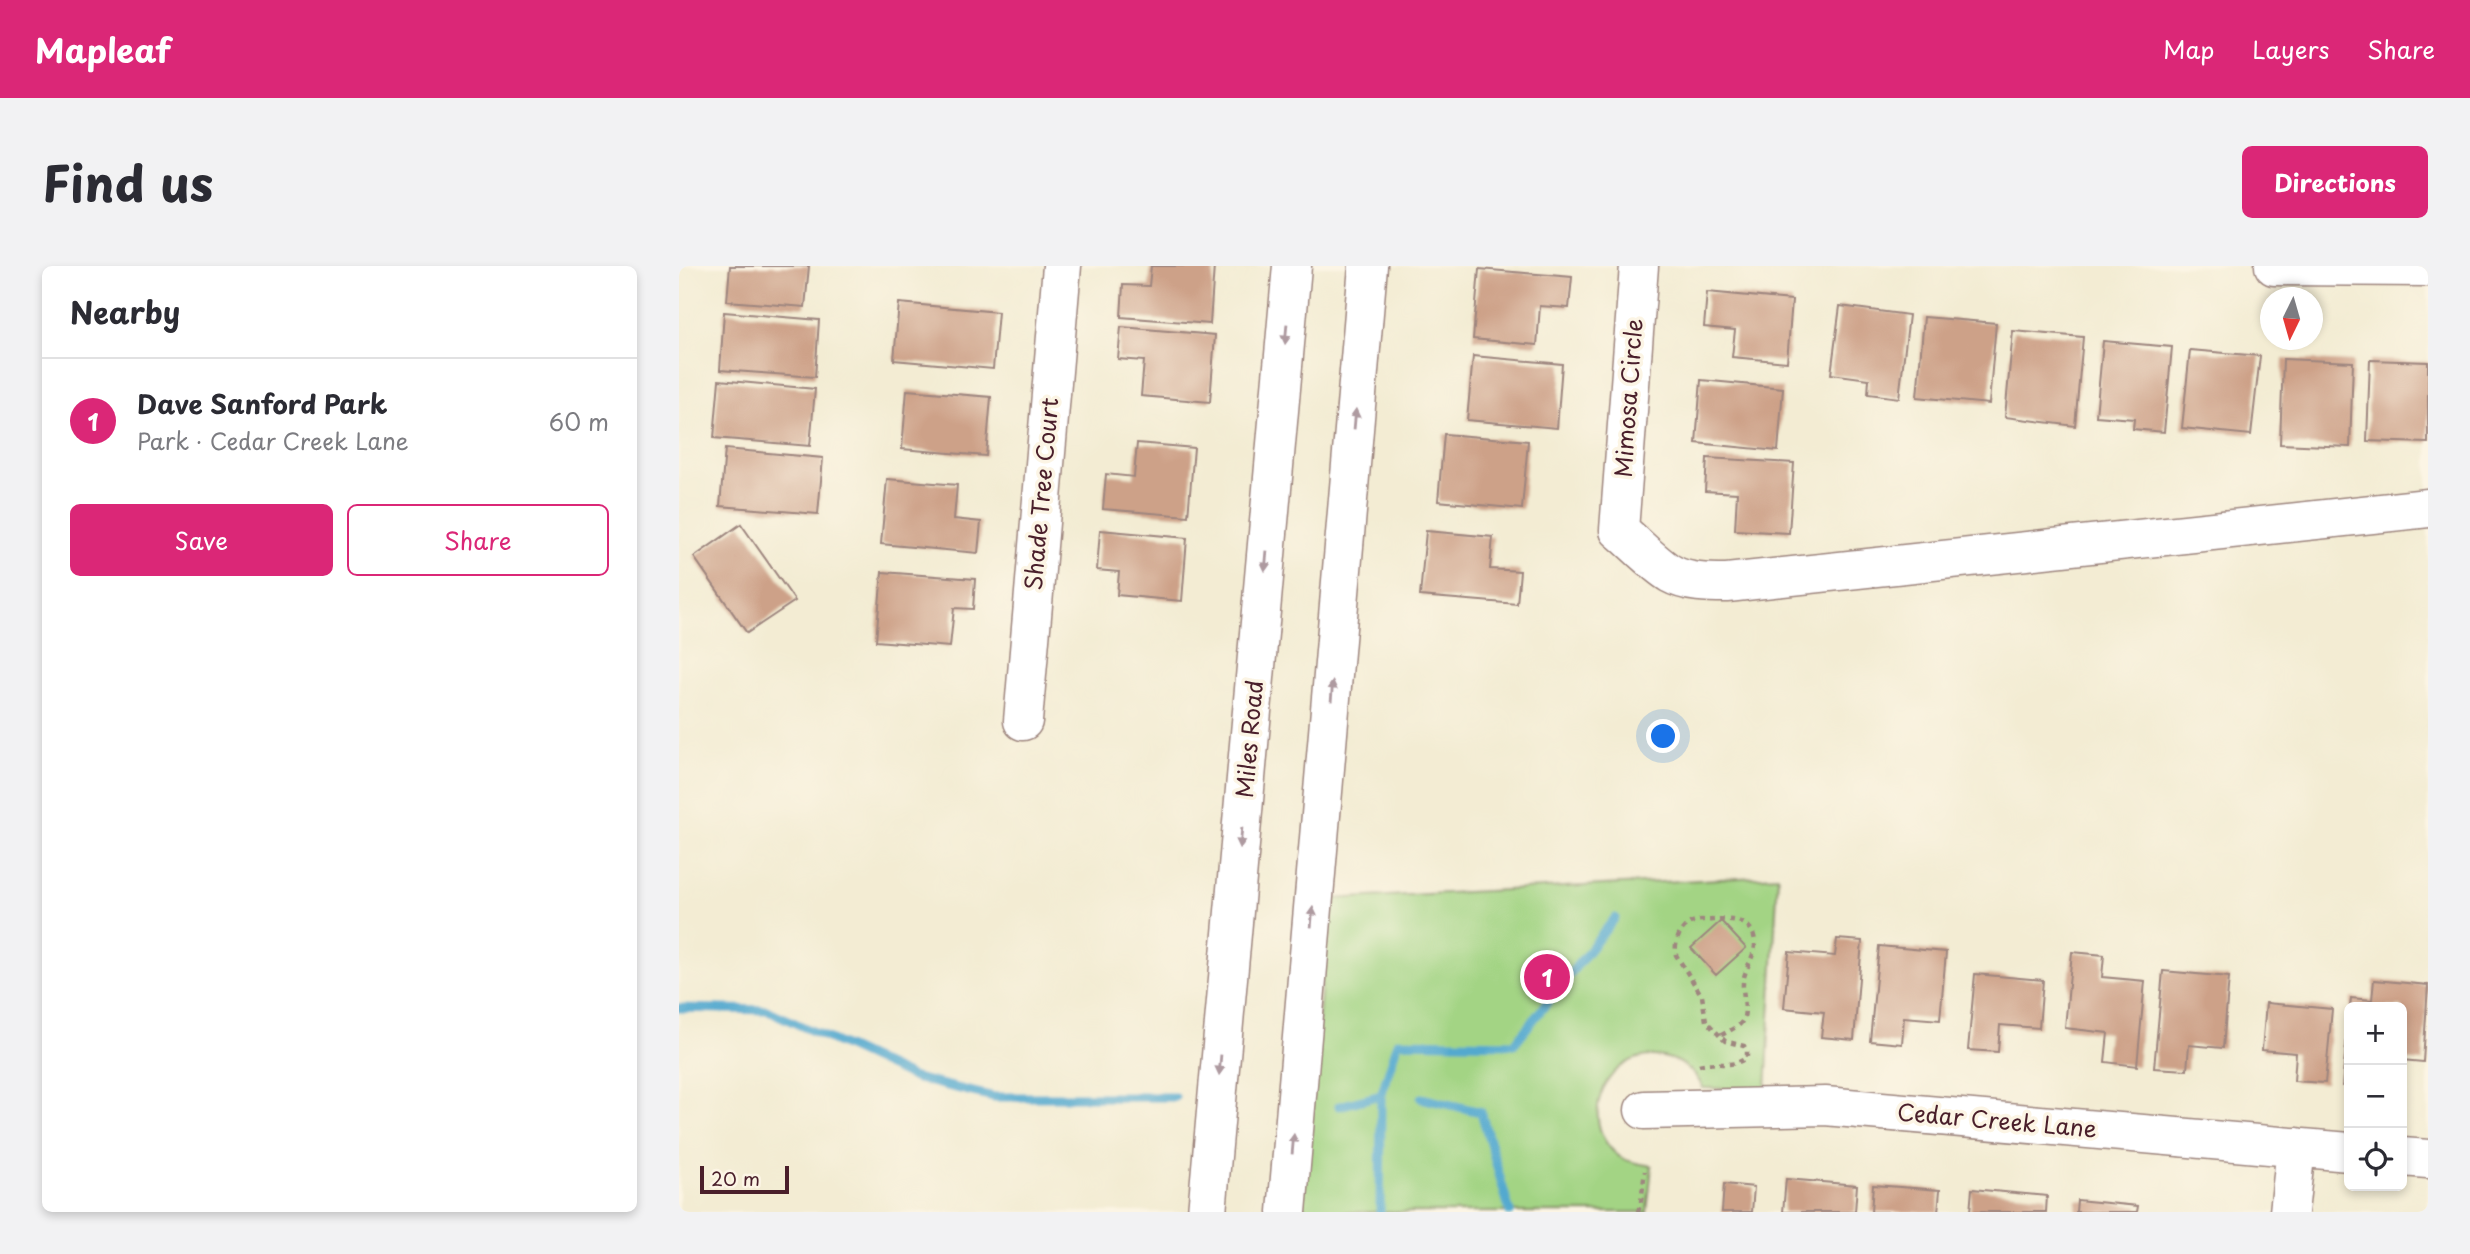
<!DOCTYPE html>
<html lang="en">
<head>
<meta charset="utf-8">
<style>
	:root { --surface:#fff; --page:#f2f2f3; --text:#2b2b33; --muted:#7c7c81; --line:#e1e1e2; --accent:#db2777 }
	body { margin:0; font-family:"Playpen Sans",sans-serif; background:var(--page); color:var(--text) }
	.controls { position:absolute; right:21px; bottom:21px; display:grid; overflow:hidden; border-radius:10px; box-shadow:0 4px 10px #0003 }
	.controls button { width:63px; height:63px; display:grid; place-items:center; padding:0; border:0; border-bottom:2px solid var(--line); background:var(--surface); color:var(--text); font:35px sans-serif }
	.compass { position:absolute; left:1581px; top:21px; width:63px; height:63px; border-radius:50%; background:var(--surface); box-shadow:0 4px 10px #0003; rotate:185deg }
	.scale { position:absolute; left:21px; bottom:18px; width:89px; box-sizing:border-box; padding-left:7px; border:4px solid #4a1f2b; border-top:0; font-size:19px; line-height:24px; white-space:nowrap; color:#4a1f2b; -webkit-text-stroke:5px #fcf5e5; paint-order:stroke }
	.you { position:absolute; left:985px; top:471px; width:24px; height:24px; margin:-18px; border:5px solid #fff; border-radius:50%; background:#1a73e8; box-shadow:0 0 0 10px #1a73e833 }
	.badge { display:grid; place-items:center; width:46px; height:46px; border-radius:50%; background:var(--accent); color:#fff; font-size:23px; font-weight:700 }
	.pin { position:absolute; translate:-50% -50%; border:4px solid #fff; box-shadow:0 2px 7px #0006 }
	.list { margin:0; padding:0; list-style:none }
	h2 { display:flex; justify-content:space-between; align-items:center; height:91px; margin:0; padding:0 28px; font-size:30px }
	h2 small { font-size:23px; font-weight:400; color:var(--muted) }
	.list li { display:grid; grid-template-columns:46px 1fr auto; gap:21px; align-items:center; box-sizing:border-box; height:126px; padding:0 28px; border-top:2px solid var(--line) }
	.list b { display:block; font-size:26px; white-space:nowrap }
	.list p { margin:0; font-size:23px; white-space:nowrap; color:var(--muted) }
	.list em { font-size:23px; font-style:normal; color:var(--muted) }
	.actions { display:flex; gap:14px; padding:21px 28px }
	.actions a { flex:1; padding:16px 0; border:2px solid var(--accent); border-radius:10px; text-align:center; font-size:24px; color:var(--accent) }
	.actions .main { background:var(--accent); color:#fff }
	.icon { flex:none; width:38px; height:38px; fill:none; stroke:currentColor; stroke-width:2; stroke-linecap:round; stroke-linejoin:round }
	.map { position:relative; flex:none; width:1749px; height:946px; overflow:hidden; border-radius:10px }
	header { display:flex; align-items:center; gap:42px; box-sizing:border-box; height:98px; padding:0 35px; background:var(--accent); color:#fff }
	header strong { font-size:33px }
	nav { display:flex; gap:38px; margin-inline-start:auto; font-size:24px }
	.intro { display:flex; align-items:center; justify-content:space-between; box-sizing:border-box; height:168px; padding:0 42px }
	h1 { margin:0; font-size:49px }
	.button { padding:18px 32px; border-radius:10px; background:var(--accent); color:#fff; font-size:24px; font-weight:700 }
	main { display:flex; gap:42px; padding:0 42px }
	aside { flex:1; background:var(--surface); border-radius:10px; box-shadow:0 4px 10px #0003 }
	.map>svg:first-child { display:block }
	.green { fill:#a3d484; stroke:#767a58; stroke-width:2 }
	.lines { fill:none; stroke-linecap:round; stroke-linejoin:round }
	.stream { stroke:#53a9cf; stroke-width:9 }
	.building { fill:#cda188 }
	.minor-casing { stroke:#9e867f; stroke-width:41 }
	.major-casing { stroke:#9e867f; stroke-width:41 }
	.path { stroke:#9e867f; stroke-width:4.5; stroke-dasharray:5 5; stroke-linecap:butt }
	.minor { stroke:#fff; stroke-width:38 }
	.major { stroke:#fff; stroke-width:38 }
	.oneway { fill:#ae9aa0 }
	.labels { text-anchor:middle; stroke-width:7; stroke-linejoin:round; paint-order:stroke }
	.street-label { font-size:23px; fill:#4a1f2b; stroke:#fcf5e5 }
</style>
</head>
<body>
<header>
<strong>Mapleaf</strong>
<nav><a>Map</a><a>Layers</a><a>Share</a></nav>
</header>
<div class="intro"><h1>Find us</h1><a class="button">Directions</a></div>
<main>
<aside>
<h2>Nearby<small></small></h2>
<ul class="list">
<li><span class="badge">1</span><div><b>Dave Sanford Park</b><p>Park · Cedar Creek Lane</p></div><em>60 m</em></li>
</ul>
<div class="actions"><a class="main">Save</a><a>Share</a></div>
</aside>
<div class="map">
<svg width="1749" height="946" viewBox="0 0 1749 946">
	<rect width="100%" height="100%" fill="#fcf5e5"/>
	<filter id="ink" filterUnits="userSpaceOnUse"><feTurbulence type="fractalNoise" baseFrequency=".0143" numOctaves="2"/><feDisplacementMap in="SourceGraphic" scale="14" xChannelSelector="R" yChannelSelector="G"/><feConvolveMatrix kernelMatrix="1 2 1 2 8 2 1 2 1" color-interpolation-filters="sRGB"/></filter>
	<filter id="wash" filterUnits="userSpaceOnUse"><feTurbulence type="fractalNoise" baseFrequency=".00686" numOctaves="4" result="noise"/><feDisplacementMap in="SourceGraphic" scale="28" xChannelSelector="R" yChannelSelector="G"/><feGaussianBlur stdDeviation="1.57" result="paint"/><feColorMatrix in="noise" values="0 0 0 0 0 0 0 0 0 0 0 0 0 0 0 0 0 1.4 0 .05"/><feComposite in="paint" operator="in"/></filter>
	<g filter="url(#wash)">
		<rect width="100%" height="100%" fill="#f3ecd3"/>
		<path class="green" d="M1099,610L1087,824L1024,822C1017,807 1005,796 988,792C929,777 893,855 941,891C951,897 962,898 973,900L968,946H623L650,633Z"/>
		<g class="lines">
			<path class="stream" d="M0,742L88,744L235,812L315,831H496
				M702,829L719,776L835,778L936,652
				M742,832L802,846L831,946
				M660,840L702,829L701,946"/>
		</g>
		<g id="blocks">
			<path class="building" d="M51,0H130L126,41L48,35Z
				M472,0H535L531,58L442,51L444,19L470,20Z
				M800,3L893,11L890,42L861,40L858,79L794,73Z
				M1028,26L1113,34L1108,96L1053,91L1056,64L1025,61Z
				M220,37L319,46L314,103L215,94Z
				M1161,40L1230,49L1220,132L1189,128L1190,113L1152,108Z
				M45,46L140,54L136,111L41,104Z
				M1245,51L1317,57L1310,138L1238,131Z
				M442,61L536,69L531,136L462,130L465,95L439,93Z
				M1334,65L1404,71L1396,160L1326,151Z
				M1424,75L1493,81L1485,166L1454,163L1455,153L1417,150Z
				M1511,84L1581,90L1572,169L1503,162Z
				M794,90L883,98L878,162L788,154Z
				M1604,93L1674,96L1671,181L1601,178Z
				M1691,94L1749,96V177L1688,175Z
				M40,114L136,123L131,180L35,172Z
				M1022,114L1104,122L1099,185L1017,177Z
				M228,124L312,131L307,190L223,183Z
				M765,168L849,175L843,243L759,235Z
				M458,177L515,182L509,250L424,243L427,208L455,211Z
				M46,183L144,192L139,248L41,240Z
				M1028,192L1115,197L1110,267L1056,264L1058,227L1026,225Z
				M208,213L278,219L275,253L302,256L299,287L202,278Z
				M62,258L116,335L68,367L15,291Z
				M421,264L508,272L503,335L438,329L440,306L418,304Z
				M747,265L814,271L811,303L841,305L838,338L741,330Z
				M203,306L296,313L294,343L275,342L271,381L197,375Z
				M1042,655L1067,682L1037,709L1012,682Z
				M1158,673L1183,675L1175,774L1142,771L1145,746L1105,742L1110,686L1156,690Z
				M1200,680L1267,686L1261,754L1225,751L1223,778L1191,775Z
				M1393,686L1425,689L1423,711L1466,715L1458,800L1426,796L1429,767L1386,762Z
				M1484,705L1550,711L1544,782L1510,779L1508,804L1475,802Z
				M1296,708L1364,714L1360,762L1321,759L1319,786L1289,784Z
				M1695,714L1749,719L1744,796L1723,794V741H1671L1672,732L1693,734Z
				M1587,737L1653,743L1646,817L1615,815L1617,787L1583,784Z
				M1668,770H1670V821L1663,820Z
				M1107,913L1178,919L1176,946H1104Z
				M1045,918L1075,921L1073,946H1043Z
				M1194,919L1261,924L1259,946H1192Z
				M1293,923L1368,930L1367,946H1291Z
				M1398,934L1459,940L1458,946H1397Z"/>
		</g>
	</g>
	<g filter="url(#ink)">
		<use href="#blocks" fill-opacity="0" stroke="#9e867f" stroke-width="2"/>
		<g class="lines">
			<g class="minor-casing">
				<path id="minor" d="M960,0L940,264C956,277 975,298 992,308C1008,317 1030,317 1048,317L1749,242
					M1595,0L1749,1
					M344,455L383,0
					M965,844L1146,840L1670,886
					M1723,891L1749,893
					M1610,946L1617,881"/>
			</g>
			<g class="major-casing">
				<path id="major" d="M528,946L613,0
					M608,946L689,0"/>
			</g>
			<path class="path" d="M1020,799C1039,794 1052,804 1068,791V785L1065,780L1046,775L1041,770C1047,766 1055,763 1060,759C1071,750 1063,729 1064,717C1065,703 1077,689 1076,676C1074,652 1051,653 1033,654C1028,655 1022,653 1017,655C1002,658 995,675 997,689L1023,730L1027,755L1041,770
				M959,946L962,936L966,905"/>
			<use href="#minor" class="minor"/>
			<use href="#major" class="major"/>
		</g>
		<defs><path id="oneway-solid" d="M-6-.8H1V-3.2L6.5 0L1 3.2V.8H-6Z" transform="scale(1.75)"/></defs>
		<g class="oneway">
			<use href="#oneway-solid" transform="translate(607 68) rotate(95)"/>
			<use href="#oneway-solid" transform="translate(676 153) rotate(-85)"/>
			<use href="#oneway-solid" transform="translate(587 295) rotate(95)"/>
			<use href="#oneway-solid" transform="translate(653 425) rotate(-85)"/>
			<use href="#oneway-solid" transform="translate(562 572) rotate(95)"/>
			<use href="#oneway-solid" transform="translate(633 651) rotate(-85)"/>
			<use href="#oneway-solid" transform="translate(541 799) rotate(95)"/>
			<use href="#oneway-solid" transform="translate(614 878) rotate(-85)"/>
		</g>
	</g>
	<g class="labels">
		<g class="street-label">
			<text transform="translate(950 132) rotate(-86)" y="8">Mimosa Circle</text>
			<text transform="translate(363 228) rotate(-85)" y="8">Shade Tree Court</text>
			<text transform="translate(571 473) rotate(-85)" y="8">Miles Road</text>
			<text transform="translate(1318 855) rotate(5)" y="8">Cedar Creek Lane</text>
		</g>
	</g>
</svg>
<div class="controls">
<button>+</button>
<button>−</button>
<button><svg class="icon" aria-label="locate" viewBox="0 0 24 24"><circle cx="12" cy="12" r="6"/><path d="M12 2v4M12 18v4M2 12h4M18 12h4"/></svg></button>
</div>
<svg class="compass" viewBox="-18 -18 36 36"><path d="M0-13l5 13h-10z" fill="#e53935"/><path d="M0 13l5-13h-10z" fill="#7c7c81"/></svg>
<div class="scale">20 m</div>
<div class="you"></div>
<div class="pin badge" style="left:868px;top:711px">1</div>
</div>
</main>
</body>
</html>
